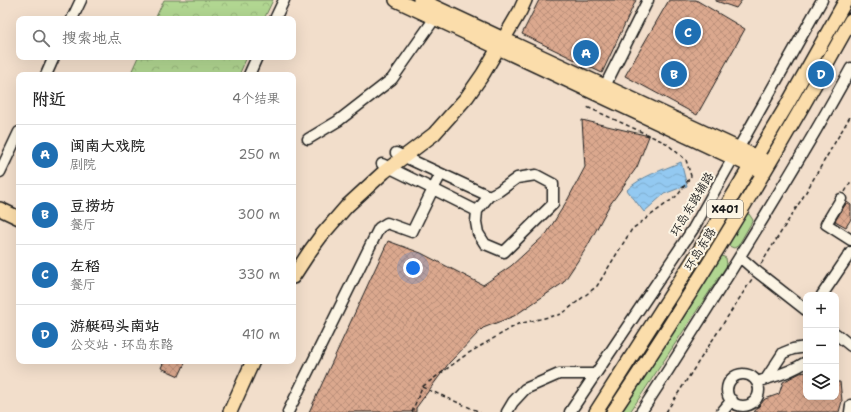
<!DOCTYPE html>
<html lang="zh">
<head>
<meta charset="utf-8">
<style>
	:root { --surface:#fff; --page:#f2f2f2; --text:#222; --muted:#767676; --line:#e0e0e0; --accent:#1f6fb2 }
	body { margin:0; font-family:"Shantell Sans","LXGW WenKai TC",sans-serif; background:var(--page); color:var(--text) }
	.controls { position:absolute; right:12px; bottom:12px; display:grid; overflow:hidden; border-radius:8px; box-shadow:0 4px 16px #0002 }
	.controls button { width:36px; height:36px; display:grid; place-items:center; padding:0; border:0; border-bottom:1px solid var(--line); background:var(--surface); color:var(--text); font:20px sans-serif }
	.you { position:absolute; left:413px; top:268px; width:14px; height:14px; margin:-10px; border:3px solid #fff; border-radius:50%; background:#1a73e8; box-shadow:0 0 0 6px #1a73e833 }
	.badge { display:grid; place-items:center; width:26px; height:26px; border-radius:50%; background:var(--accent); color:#fff; font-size:13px; font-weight:700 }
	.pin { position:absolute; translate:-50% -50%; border:2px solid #fff; box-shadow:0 1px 4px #0006 }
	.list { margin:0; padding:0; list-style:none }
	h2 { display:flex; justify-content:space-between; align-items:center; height:52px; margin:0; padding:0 16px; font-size:17px }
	h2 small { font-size:13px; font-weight:400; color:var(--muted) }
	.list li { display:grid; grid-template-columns:26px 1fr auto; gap:12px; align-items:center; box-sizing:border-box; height:60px; padding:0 16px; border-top:1px solid var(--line) }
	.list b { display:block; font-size:15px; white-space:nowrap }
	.list p { margin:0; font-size:13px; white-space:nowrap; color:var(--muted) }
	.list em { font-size:13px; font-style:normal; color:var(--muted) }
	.icon { flex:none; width:22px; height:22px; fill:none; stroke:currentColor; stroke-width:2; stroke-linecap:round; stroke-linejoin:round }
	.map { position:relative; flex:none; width:851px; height:412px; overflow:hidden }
	.search { position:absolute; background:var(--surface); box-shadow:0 4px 16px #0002; left:16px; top:16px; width:280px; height:44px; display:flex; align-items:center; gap:10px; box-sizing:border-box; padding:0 14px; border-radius:8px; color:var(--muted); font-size:15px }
	.panel { position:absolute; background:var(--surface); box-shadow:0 4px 16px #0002; left:16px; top:72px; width:280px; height:292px; border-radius:8px }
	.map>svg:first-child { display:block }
	.grass { fill:#b1d691; stroke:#667956 }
	.park { fill:url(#park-crowns); stroke:#667956 }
	.water { fill:url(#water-waves); stroke:#63849c }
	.building { fill:url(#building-cross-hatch); stroke:#1c1c1c }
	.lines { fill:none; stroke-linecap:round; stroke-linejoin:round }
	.minor-casing { stroke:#1c1c1c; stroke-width:13 }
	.major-casing { stroke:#1c1c1c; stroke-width:16 }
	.path { stroke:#1c1c1c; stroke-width:1.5; stroke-dasharray:4 3; stroke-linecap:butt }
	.minor { stroke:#fcf5e5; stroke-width:10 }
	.major { stroke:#fbddab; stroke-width:13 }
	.labels { text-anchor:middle; stroke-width:4; stroke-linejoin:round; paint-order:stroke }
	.shield { fill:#fcf5e5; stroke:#5f5d58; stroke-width:1 }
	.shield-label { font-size:11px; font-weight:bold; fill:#1c1c1c }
	.street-label { font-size:12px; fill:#1c1c1c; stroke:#fcf5e5 }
</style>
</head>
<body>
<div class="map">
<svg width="851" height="412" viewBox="0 0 851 412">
	<defs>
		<pattern id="park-crowns" width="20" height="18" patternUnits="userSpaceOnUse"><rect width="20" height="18" fill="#b1d691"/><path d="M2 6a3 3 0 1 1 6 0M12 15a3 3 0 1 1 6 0" fill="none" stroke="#98b77c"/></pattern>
		<pattern id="water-waves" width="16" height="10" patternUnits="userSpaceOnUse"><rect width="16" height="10" fill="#93c9f1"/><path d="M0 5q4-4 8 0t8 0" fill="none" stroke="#7eacce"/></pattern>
		<pattern id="building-cross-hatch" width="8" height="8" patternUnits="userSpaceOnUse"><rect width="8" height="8" fill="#dba88e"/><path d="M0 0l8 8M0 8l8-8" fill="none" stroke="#bb907a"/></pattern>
	</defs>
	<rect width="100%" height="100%" fill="#f2decb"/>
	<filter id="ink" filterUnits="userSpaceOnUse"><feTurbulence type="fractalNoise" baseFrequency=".025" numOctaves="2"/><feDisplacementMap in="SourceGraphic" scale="8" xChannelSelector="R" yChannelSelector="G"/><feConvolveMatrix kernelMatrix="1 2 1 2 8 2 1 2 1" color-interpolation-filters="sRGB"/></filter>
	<g filter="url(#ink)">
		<path class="grass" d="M749,214L753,220L738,246L734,248L729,246L726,242L743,215Z
			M722,256L726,258L727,265L630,412H614L717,257Z"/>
		<path class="park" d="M164,0H273L264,19H155Z
			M138,57H247L239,75H130Z"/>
		<path class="water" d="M681,162L687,186L677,189L664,194L644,212L627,190C641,176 663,170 681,162Z"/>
		<path class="building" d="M539,0H636L602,73L522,34Z
			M669,0H696L745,29L697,115L625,76Z
			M716,0H742L736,8L716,1Z
			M582,120L649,136L637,167L609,206L587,247L563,283L514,316L483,328L449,363L416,408V412H309L388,241L421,253L483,285L511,266L547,233L568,199L585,167Z
			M847,202L851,205V219L846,227L835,221Z
			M164,361H186L179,376L161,368Z
			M806,372V397H836V382H840L842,401L839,412H754L765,399L779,394L783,382L800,373Z"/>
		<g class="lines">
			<g class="minor-casing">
				<path id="minor" d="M72,19L81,0
					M275,19L284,0
					M46,75L54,57
					M249,75L257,57
					M605,86L648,0
					M308,139L338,121L392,79L435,18
					M396,153L489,196
					M382,164L433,189L441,174
					M0,172L19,132
					M536,175L553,184V204L504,252L485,244L478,233L476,222L477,211L489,196L499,191L517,178Z
					M841,199L826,224L851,240
					M740,257L756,271L806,310
					M822,295L851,252
					M836,334L851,346
					M727 390a16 16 0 1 1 32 0a16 16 0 1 1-32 0Z
					M766,379C780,375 794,370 806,362
					M757,382L766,379L783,353L793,349L806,347
					M288,412L379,228L387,223L412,232L433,189L477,211
					M507,412L513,402L525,389L559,374H595
					M570,412L693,229L822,0
					M641,412C672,365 702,317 732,269C773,203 814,136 851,68
					M722,412L732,400
					M850,412L851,405"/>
			</g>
			<g class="major-casing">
				<path id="major" d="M396,0L759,170
					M420,0L763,160
					M0,209L19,218
					M293,277L310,251L321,236L347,206L384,172L434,134L467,97L483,74L520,11L525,0
					M230,412L253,361
					M596,412L708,237L787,105L846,0
					M613,412C698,285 777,154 851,20"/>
			</g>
			<path class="path" d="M845,192L851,181
				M761,264L803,197L851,115
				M422,387L480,412
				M412,412L422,387L467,354L518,324L562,314L597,286L632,229L678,195L691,176L686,160L666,143L587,107
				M666,412L752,279"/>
			<use href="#minor" class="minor"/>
			<use href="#major" class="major"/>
		</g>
	</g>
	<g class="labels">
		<rect class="shield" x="707" y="200" width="36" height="18" rx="3"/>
		<g class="shield-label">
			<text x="725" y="213">X401</text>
		</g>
		<g class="street-label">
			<text transform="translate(692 204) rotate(-59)" y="4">环岛东路辅路</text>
			<text transform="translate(700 249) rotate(-58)" y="4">环岛东路</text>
		</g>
	</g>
</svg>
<div class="controls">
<button>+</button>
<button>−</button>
<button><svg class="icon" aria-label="layers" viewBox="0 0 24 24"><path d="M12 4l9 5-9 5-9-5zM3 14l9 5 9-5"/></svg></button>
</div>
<div class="you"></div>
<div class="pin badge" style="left:586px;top:53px">A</div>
<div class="pin badge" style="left:674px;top:74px">B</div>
<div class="pin badge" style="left:688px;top:32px">C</div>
<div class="pin badge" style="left:821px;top:74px">D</div>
<div class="search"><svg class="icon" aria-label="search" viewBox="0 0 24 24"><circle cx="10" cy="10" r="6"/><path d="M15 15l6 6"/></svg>搜索地点</div>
<section class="panel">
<h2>附近<small>4个结果</small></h2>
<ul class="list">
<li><span class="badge">A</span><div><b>闽南大戏院</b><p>剧院</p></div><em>250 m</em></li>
<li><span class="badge">B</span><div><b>豆捞坊</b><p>餐厅</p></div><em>300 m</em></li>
<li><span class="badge">C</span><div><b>左稻</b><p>餐厅</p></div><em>330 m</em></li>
<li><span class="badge">D</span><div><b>游艇码头南站</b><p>公交站 · 环岛东路</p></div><em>410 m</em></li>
</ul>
</section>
</div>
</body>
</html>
